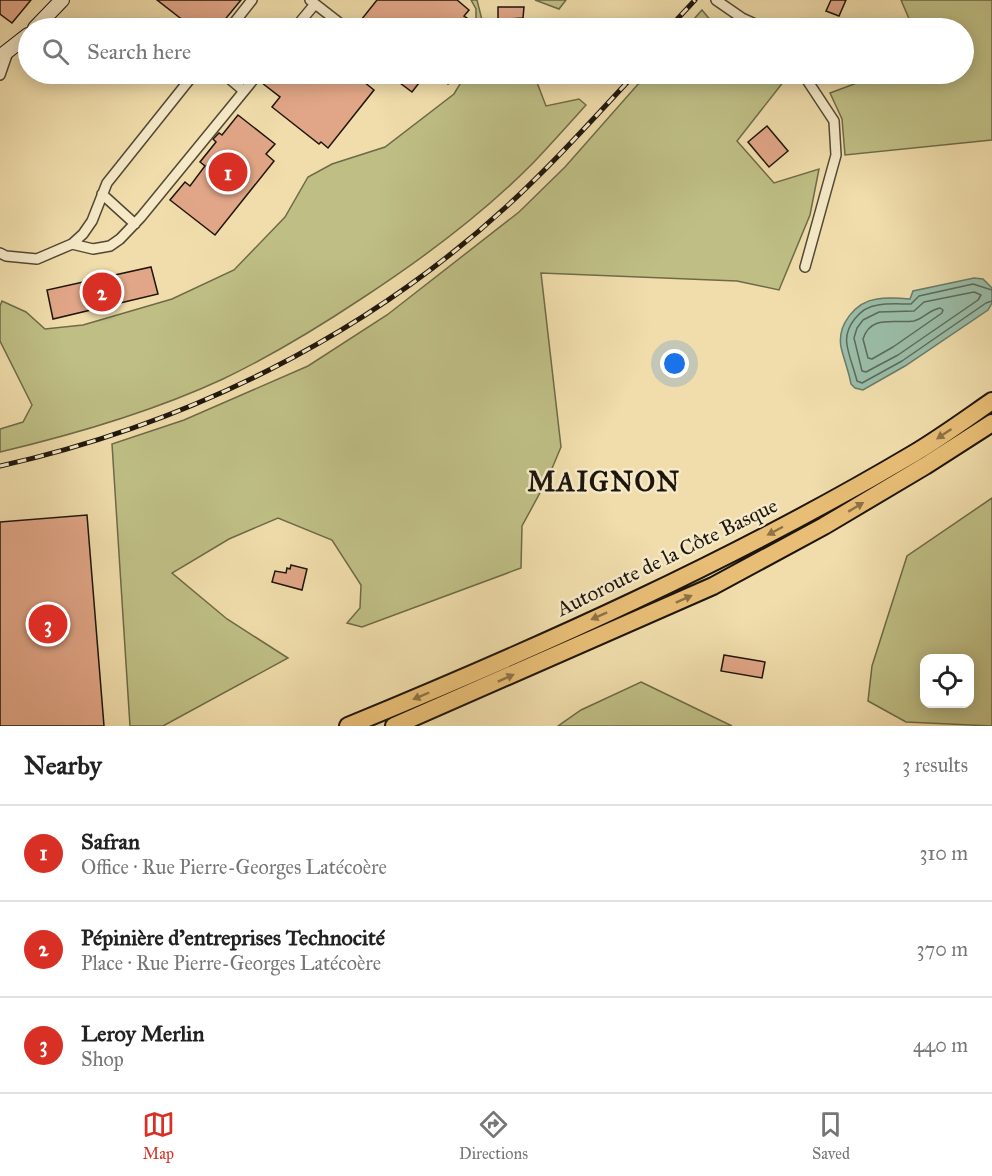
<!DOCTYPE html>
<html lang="en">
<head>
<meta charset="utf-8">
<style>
	:root { --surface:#fff; --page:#f2f2f2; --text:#222; --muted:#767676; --line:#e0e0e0; --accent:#d93025 }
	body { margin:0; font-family:"IM FELL Great Primer",serif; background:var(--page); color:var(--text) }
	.controls { position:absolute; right:18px; bottom:18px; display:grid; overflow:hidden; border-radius:12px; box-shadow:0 3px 15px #0003 }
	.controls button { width:54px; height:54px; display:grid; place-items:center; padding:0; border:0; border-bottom:2px solid var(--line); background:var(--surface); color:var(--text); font:30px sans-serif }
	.you { position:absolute; left:675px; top:364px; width:21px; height:21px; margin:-15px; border:4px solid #fff; border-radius:50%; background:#1a73e8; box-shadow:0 0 0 9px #1a73e833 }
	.badge { display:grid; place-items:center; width:39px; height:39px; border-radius:50%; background:var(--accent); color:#fff; font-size:20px; font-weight:700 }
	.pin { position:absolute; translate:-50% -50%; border:3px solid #fff; box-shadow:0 2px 6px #0006 }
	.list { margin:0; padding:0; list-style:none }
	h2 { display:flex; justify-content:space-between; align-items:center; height:78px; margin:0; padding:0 24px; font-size:26px }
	h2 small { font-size:20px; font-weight:400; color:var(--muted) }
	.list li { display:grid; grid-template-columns:39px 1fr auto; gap:18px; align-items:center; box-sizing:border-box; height:96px; padding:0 24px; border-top:2px solid var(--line) }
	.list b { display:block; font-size:22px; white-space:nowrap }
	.list p { margin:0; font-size:20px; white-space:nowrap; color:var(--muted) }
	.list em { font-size:20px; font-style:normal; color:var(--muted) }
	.icon { flex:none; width:33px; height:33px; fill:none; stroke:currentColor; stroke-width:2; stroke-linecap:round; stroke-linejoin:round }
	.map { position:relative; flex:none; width:992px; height:726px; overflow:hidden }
	.search { position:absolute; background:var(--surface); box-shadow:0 3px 15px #0003; left:18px; right:18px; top:18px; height:66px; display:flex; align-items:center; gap:15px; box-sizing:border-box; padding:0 21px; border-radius:33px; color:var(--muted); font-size:22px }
	.sheet { height:366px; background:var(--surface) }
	nav { display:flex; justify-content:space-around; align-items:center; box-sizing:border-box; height:84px; border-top:2px solid var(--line); background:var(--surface); font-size:16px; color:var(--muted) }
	nav a { display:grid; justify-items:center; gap:3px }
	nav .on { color:var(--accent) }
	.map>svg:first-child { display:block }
	.green { fill:#bfbf85; stroke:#6e6a48; stroke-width:1.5; fill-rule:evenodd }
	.water { fill:#9abca7; stroke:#687a69; stroke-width:1.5 }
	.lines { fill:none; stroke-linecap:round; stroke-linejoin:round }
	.shore { stroke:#5c695a; stroke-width:1.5 }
	.building { fill:#e1a687; stroke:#1e160c; stroke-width:1.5 }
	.street-casing { stroke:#524834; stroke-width:12 }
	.secondary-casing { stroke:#1e160c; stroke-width:16 }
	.highway-casing { stroke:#1e160c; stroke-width:20 }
	.street { stroke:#f5e9c8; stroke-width:9 }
	.secondary { stroke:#f5e9c8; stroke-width:14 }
	.highway { stroke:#e8be76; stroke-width:16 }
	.rail-casing { stroke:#1e160c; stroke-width:5 }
	.rail { stroke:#f5e9c8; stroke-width:3; stroke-dasharray:9; stroke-linecap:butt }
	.oneway { fill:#8d7246 }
	.labels { text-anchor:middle; stroke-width:5; stroke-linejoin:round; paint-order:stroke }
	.street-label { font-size:21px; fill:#1e160c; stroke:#f5e9c8 }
	.district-label { font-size:27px; font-weight:bold; letter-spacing:1.5px; fill:#1e160c; stroke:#f5e9c8 }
</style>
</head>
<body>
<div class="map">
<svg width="992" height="726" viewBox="0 0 992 726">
	<rect width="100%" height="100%" fill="#f0ddab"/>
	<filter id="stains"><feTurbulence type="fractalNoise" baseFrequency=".00333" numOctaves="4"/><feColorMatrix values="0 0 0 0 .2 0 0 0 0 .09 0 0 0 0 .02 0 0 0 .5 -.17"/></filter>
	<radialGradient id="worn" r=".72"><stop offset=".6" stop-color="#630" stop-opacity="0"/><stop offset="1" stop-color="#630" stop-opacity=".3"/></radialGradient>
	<path class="green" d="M471,0H477L484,28H476V9Z
		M535,0H566L559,9Z
		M901,0H992V140L845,155L842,119L830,93L881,74H964V28H913Z
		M702,10L717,28H686Z
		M466,74H531L536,80L546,106L579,99L586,105C569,124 552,143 534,162C483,214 425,257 364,297C319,327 273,355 223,379C152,412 76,434 0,452V429L23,422L32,405L0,341V306L2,301L26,312L45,329L83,325L172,299L234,270L285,217L308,177L332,164L385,147L454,94Z
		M647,74H776L788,76L737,141L774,183L819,169L810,215L779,290L737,281L541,273L561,447L548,478L522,526L521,568L362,627L347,623L360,608L361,585L332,540L278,518L229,539L172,573L227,619L288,658L163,726H130L112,444L184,420L308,366L387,315L519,212L565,167Z
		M992,498V726L906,722L868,701L872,666L907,556ZM924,658H970V704H924Z
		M641,682L732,726H558L581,710Z"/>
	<path class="water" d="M974,278L983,279L992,288V303L988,310L905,366L863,390L855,388L851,384C849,372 844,360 841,347C837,325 855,302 877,299C887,297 900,298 910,299L913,291Z"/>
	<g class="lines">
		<path class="shore" d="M992,290L973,284L919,296L911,304C900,304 888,303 878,305C860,307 844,327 847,345C849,357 854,369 857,381L862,383L902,361L986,303L992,301
			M974,292L981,295L978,300L898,355L866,372L862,371L854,338L857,328L863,320L879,312L914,311L924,302Z
			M940,308L943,310L942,313L893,347L872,359L868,358L863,339C871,314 895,324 914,321C925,318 927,311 940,308Z"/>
	</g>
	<path class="building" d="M0,0H31L12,23L0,14Z
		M157,0H241L218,28H193Z
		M377,0H457L469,10L464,16L470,20L469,28H361L357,25Z
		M831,0H846L839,16L826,11Z
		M498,7H524L523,18L510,19V28H498Z
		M845,19L864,28H841Z
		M270,74H354L374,90L328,148L321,142L319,144L272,107L280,97L262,83Z
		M388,74H426L412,92Z
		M435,74H454L448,84Z
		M238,115L275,144L266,154L274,161L215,235L170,200L185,182L190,186L205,166L200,162L216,142L213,139L219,133L222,135Z
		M767,126L788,151L769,167L748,142Z
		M151,267L158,294L53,319L47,290Z
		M87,515L104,726H0V522Z
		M291,565L307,569L302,590L272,582L275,571L286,573L287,568L290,569Z
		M724,655L765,662L762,678L721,671Z"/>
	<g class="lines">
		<g class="street-casing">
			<path id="street" d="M310,0L346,28
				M716,0L742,18L764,28
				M230,28L252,0
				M295,28L315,4
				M224,74L244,91
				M803,74L834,121L836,155L805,267
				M0,75L8,52
				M102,194L135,224
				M72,244L83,234L92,221L107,183L194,74
				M0,253L6,256L37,259L72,244L93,249L110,246L120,239L141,217L258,74"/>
		</g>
		<g class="secondary-casing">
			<path id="secondary" d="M35,28L62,0
				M0,57L28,35"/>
		</g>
		<g class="highway-casing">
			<path id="highway" d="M348,726C540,647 734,560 913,454C940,438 966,419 992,401
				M394,726L713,586L824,526L925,466L992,423"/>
		</g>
		<use href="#street" class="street"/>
		<use href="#secondary" class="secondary"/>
		<use href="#highway" class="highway"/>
		<g class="rail-casing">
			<path id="rail" d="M669,28L695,0
				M0,466C187,424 364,337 506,207C552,165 593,119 635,74"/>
		</g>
		<use href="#rail" class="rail"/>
	</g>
	<defs><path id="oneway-solid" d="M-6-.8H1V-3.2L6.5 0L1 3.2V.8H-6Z" transform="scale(1.5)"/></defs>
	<g class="oneway">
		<use href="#oneway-solid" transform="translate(944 434) rotate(146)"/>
		<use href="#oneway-solid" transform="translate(856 507) rotate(-31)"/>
		<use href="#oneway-solid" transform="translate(775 531) rotate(152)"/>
		<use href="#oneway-solid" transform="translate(684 599) rotate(-24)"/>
		<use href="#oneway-solid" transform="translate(599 616) rotate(156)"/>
		<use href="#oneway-solid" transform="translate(506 678) rotate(-24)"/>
		<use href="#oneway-solid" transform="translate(421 696) rotate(157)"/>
	</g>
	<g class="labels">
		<g class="street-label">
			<text transform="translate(667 557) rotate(-26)" y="7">Autoroute de la Côte Basque</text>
		</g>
		<g class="district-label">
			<text x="604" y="491">MAIGNON</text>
		</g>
	</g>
	<rect width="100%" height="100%" filter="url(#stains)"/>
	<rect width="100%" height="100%" fill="url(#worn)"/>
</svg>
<div class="controls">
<button><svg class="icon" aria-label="locate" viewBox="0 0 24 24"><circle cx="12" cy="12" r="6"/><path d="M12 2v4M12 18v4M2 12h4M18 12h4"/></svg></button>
</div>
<div class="you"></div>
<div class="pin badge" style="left:228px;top:172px">1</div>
<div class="pin badge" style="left:102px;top:292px">2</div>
<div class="pin badge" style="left:48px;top:624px">3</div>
<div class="search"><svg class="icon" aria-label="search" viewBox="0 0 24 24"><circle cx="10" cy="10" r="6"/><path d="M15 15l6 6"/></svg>Search here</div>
</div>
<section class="sheet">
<h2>Nearby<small>3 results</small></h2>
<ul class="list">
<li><span class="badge">1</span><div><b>Safran</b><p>Office · Rue Pierre-Georges Latécoère</p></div><em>310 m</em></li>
<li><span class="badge">2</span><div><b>Pépinière d'entreprises Technocité</b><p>Place · Rue Pierre-Georges Latécoère</p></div><em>370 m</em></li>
<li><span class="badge">3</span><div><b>Leroy Merlin</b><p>Shop</p></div><em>440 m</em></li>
</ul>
</section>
<nav>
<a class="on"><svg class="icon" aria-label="map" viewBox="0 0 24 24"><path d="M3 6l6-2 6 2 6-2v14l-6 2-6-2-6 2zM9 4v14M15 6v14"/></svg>Map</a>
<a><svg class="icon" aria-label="directions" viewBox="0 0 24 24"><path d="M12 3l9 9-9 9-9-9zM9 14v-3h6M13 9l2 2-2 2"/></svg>Directions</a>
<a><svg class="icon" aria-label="saved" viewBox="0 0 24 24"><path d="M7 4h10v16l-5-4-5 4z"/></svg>Saved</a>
</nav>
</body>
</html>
